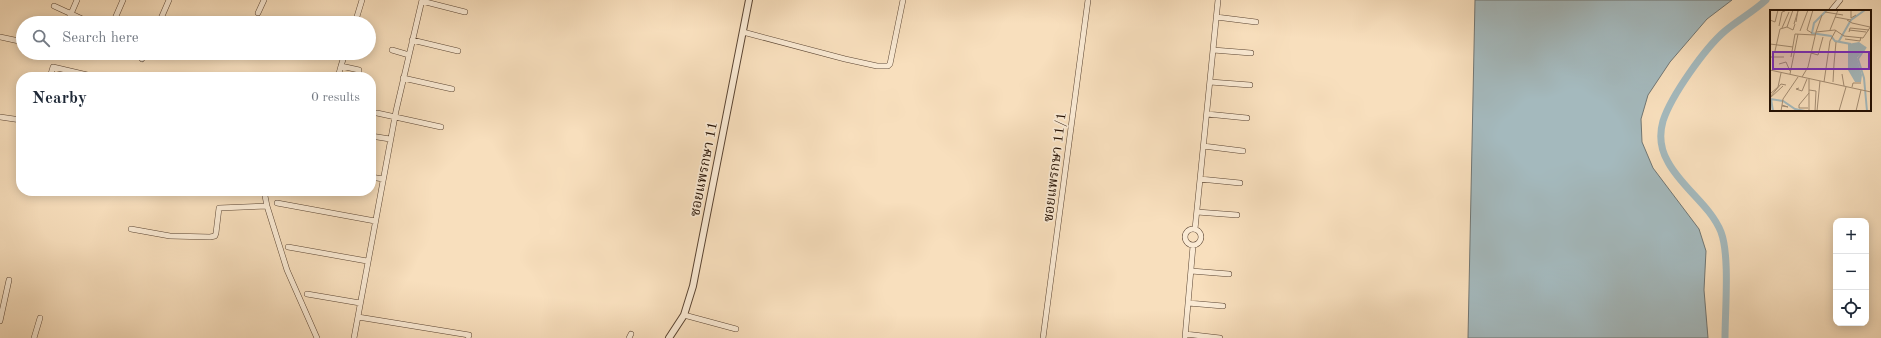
<!DOCTYPE html>
<html lang="en">
<head>
<meta charset="utf-8">
<style>
	:root { --surface:#fff; --page:#f2f2f3; --text:#1f2937; --muted:#747a83; --line:#e0e1e3 }
	body { margin:0; font-family:"Old Standard TT","Noto Serif Thai",serif; background:var(--page); color:var(--text) }
	.controls { position:absolute; right:12px; bottom:12px; display:grid; overflow:hidden; border-radius:8px; box-shadow:0 2px 10px #0003 }
	.controls button { width:36px; height:36px; display:grid; place-items:center; padding:0; border:0; border-bottom:1px solid var(--line); background:var(--surface); color:var(--text); font:20px sans-serif }
	.list { margin:0; padding:0; list-style:none }
	h2 { display:flex; justify-content:space-between; align-items:center; height:52px; margin:0; padding:0 16px; font-size:17px }
	h2 small { font-size:13px; font-weight:400; color:var(--muted) }
	.icon { flex:none; width:22px; height:22px; fill:none; stroke:currentColor; stroke-width:2; stroke-linecap:round; stroke-linejoin:round }
	.map { position:relative; flex:none; width:1881px; height:338px; overflow:hidden }
	.search { position:absolute; background:var(--surface); box-shadow:0 2px 10px #0003; left:16px; top:16px; width:360px; height:44px; display:flex; align-items:center; gap:10px; box-sizing:border-box; padding:0 14px; border-radius:22px; color:var(--muted); font-size:15px }
	.panel { position:absolute; background:var(--surface); box-shadow:0 2px 10px #0003; left:16px; top:72px; width:360px; height:124px; border-radius:16px }
	.map>svg:first-child { display:block }
	.water { fill:#a4b9bd; stroke:#717673 }
	.lines { fill:none; stroke-linecap:round; stroke-linejoin:round }
	.canal { stroke:#a4b9bd; stroke-width:7 }
	.minor-casing { stroke:#5a4432; stroke-width:6 }
	.tertiary-casing { stroke:#5a4432; stroke-width:8 }
	.minor { stroke:#faead4; stroke-width:5 }
	.tertiary { stroke:#faead4; stroke-width:6 }
	.labels { text-anchor:middle; stroke-width:3.5; stroke-linejoin:round; paint-order:stroke }
	.street-label { font-size:14px; fill:#251103; stroke:#faead4 }
	.inset-river { fill:none; stroke:#a4b9bd; stroke-width:2 }
	.inset-road { fill:none; stroke:#a48d73; stroke-width:1 }
	.view { fill:#7b2cbf; fill-opacity:0.15; stroke:#7b2cbf; stroke-width:2 }
	.inset-edge { fill:none; stroke:#251103; stroke-width:2 }
</style>
</head>
<body>
<div class="map">
<svg width="1881" height="338" viewBox="0 0 1881 338">
	<rect width="100%" height="100%" fill="#f8dfbd"/>
	<filter id="stains"><feTurbulence type="fractalNoise" baseFrequency=".005" numOctaves="4"/><feColorMatrix values="0 0 0 0 .2 0 0 0 0 .09 0 0 0 0 .02 0 0 0 .5 -.17"/></filter>
	<radialGradient id="worn" r=".72"><stop offset=".6" stop-color="#630" stop-opacity="0"/><stop offset="1" stop-color="#630" stop-opacity=".3"/></radialGradient>
	<path class="water" d="M1475,0H1732L1707,19L1670,62L1648,95L1641,119L1642,142L1653,168L1699,229L1706,251L1704,290L1708,338H1468Z"/>
	<g class="lines">
		<path class="canal" d="M1725,338C1725,310 1730,256 1721,232C1710,205 1682,188 1668,162C1661,150 1659,135 1663,121C1671,96 1705,48 1725,31C1738,20 1753,12 1766,0"/>
		<g class="minor-casing">
			<path id="minor" d="M422,1L465,12
				M54,6L91,23
				M1831,11L1840,0
				M258,13L264,0
				M1216,17L1256,22
				M67,23L77,0
				M113,23L123,0
				M159,23L169,0
				M355,23L362,0
				M743,32L845,59L877,66H888L890,64L903,0
				M0,37L19,41
				M412,40L458,51
				M392,50L409,55
				M1213,50L1251,53
				M345,53L341,66L359,70V77
				M99,54V53
				M142,59L145,53
				M50,77L53,67L96,77
				M338,77L341,66
				M403,78L452,89
				M1210,82L1250,85
				M377,113L441,127
				M1207,114L1247,118
				M0,117L21,120
				M371,136L390,139
				M1203,146L1243,151
				M371,177L383,179
				M1200,179L1240,183
				M264,191L267,206
				M277,203L375,221
				M1197,212L1237,215
				M1185 237a8 8 0 1 1 16 0a8 8 0 1 1-16 0Z
				M131,229L170,236L210,237L215,236L216,233L219,208L267,206L287,270L317,338
				M1195,229L1218,0
				M288,247L367,261
				M1191,271L1229,274
				M307,294L360,303
				M1188,303L1223,306
				M684,315L736,329
				M358,317L469,335L468,338
				M0,321L9,280
				M1185,334L1220,338
				M34,338L40,318
				M354,338L396,111L422,0
				M629,338L631,334
				M1043,338L1088,0
				M1185,338L1193,246"/>
		</g>
		<g class="tertiary-casing">
			<path id="tertiary" d="M669,338L684,315L693,286L749,0"/>
		</g>
		<use href="#minor" class="minor"/>
		<use href="#tertiary" class="tertiary"/>
	</g>
	<g class="labels">
		<g class="street-label">
			<text transform="translate(1054 167) rotate(-83)" y="5">ซอยแพรกษา 11/1</text>
			<text transform="translate(703 169) rotate(-79)" y="5">ซอยแพรกษา 11</text>
		</g>
	</g>
	<g transform="translate(1770 10)">
		<rect width="101" height="101" fill="#f8dfbd"/>
		<path d="M89,32L96,37L87,48L92,65L91,72H85L78,60V34Z" fill="#a4b9bd"/>
		<path class="inset-river" d="M41,23L61,26L65,31L81,34M42,23L44,13L57,0M69,31L81,10L95,0M96,37L88,49L94,68L97,101M0,89L13,91L25,99L35,101M1,89L3,101"/>
		<path class="inset-road" d="M81,0V8L86,5M55,2L73,5M65,7L81,10M0,10L5,12L8,0M77,10L82,13L100,17M26,12L28,0M24,14L28,1M9,16L12,2L15,1M17,17L23,20L25,14M12,18L19,2M60,20L68,0M79,20L96,22M30,21L38,0M46,22L52,5M79,22L80,18L99,20M42,23L37,20L43,0M75,29L90,31L91,27M0,34L23,37M5,41L10,19L17,17L23,0M41,43L48,45L53,27M0,47H14M21,47L25,24L45,25M9,54L16,52L20,61M64,54L66,32M0,60L101,82M20,64L28,24M72,64L74,76M32,67L38,57L46,22L65,20L74,26L93,28L101,16M39,69V101M54,72L60,31L66,20M63,72L64,54M82,77L83,73H91M29,78L26,79L32,81L37,69M39,80L46,81L45,101M0,84L8,77L11,63M0,87L11,74L16,75M0,88L13,76M12,96L18,97L12,95M38,98H29V95L39,83M11,101L13,89L28,67M47,101L50,71M69,101L76,77M86,101L91,80"/>
		<path class="view" d="M3,42H99V59H3Z"/>
		<rect width="101" height="101" class="inset-edge"/>
	</g>
	<rect width="100%" height="100%" filter="url(#stains)"/>
	<rect width="100%" height="100%" fill="url(#worn)"/>
</svg>
<div class="controls">
<button>+</button>
<button>−</button>
<button><svg class="icon" aria-label="locate" viewBox="0 0 24 24"><circle cx="12" cy="12" r="6"/><path d="M12 2v4M12 18v4M2 12h4M18 12h4"/></svg></button>
</div>
<div class="search"><svg class="icon" aria-label="search" viewBox="0 0 24 24"><circle cx="10" cy="10" r="6"/><path d="M15 15l6 6"/></svg>Search here</div>
<section class="panel">
<h2>Nearby<small>0 results</small></h2>
<ul class="list">
</ul>
</section>
</div>
</body>
</html>
